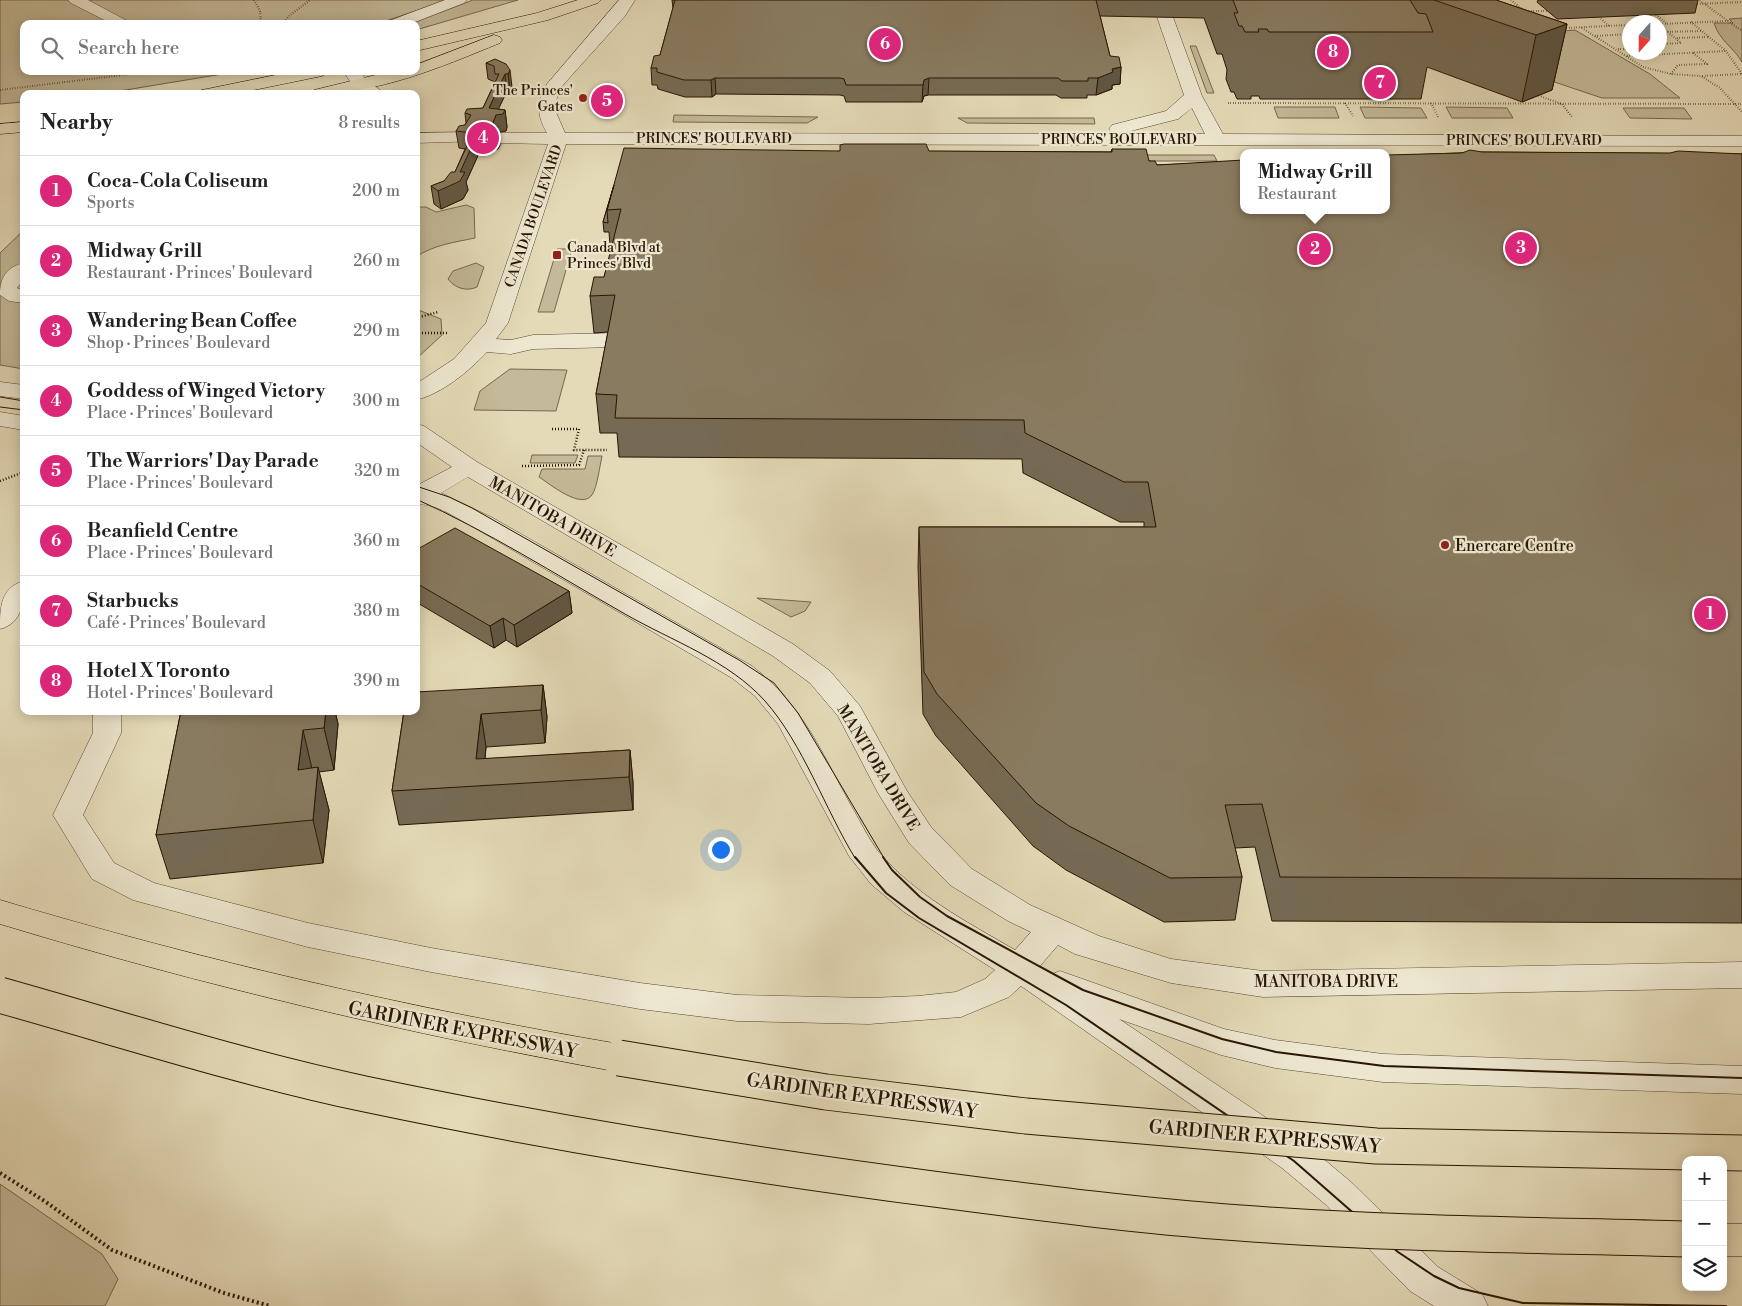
<!DOCTYPE html>
<html lang="en">
<head>
<meta charset="utf-8">
<style>
	:root { --surface:#fff; --page:#f6f6f6; --text:#202124; --muted:#757577; --line:#e0e0e0; --accent:#db2777 }
	body { margin:0; font-family:"Libre Bodoni",serif; background:var(--page); color:var(--text) }
	.controls { position:absolute; right:15px; bottom:15px; display:grid; overflow:hidden; border-radius:10px; box-shadow:0 2px 12px #0003 }
	.controls button { width:45px; height:45px; display:grid; place-items:center; padding:0; border:0; border-bottom:1px solid var(--line); background:var(--surface); color:var(--text); font:25px sans-serif }
	.compass { position:absolute; left:1622px; top:15px; width:45px; height:45px; border-radius:50%; background:var(--surface); box-shadow:0 2px 12px #0003; rotate:201deg }
	.you { position:absolute; left:720px; top:849px; width:18px; height:18px; margin:-12px; border:4px solid #fff; border-radius:50%; background:#1a73e8; box-shadow:0 0 0 8px #1a73e833 }
	.badge { display:grid; place-items:center; width:32px; height:32px; border-radius:50%; background:var(--accent); color:#fff; font-size:16px; font-weight:700 }
	.pin { position:absolute; translate:-50% -50%; border:2px solid #fff; box-shadow:0 1px 5px #0006 }
	.popup { position:absolute; left:1240px; top:149px; width:150px; height:65px; box-sizing:border-box; display:grid; place-content:center; border-radius:10px; background:var(--surface); filter:drop-shadow(0 1px 4px #0005); font-size:16px; white-space:nowrap; color:var(--muted) }
	.popup b { font-size:19px; color:var(--text) }
	.popup::after { content:''; position:absolute; left:50%; top:100%; margin-left:-10px; border:10px solid transparent; border-top-color:var(--surface) }
	.list { margin:0; padding:0; list-style:none }
	h2 { display:flex; justify-content:space-between; align-items:center; height:65px; margin:0; padding:0 20px; font-size:21px }
	h2 small { font-size:16px; font-weight:400; color:var(--muted) }
	.list li { display:grid; grid-template-columns:32px 1fr auto; gap:15px; align-items:center; box-sizing:border-box; height:70px; padding:0 20px; border-top:1px solid var(--line) }
	.list b { display:block; font-size:19px; white-space:nowrap }
	.list p { margin:0; font-size:16px; white-space:nowrap; color:var(--muted) }
	.list em { font-size:16px; font-style:normal; color:var(--muted) }
	.icon { flex:none; width:28px; height:28px; fill:none; stroke:currentColor; stroke-width:2; stroke-linecap:round; stroke-linejoin:round }
	.map { position:relative; flex:none; width:1742px; height:1306px; overflow:hidden }
	.search { position:absolute; background:var(--surface); box-shadow:0 2px 12px #0003; left:20px; top:20px; width:400px; height:55px; display:flex; align-items:center; gap:12px; box-sizing:border-box; padding:0 18px; border-radius:10px; color:var(--muted); font-size:19px }
	.panel { position:absolute; background:var(--surface); box-shadow:0 2px 12px #0003; left:20px; top:90px; width:400px; height:625px; border-radius:10px }
	.map>svg:first-child { display:block }
	.green { fill:#c4b998; stroke:#76674d }
	.lines { fill:none; stroke-linecap:round; stroke-linejoin:round }
	.minor-casing { stroke:#56462f; stroke-width:1 }
	.highway-casing { stroke:#271502; stroke-width:1 }
	.path-far2 { stroke:#271502; stroke-width:2; stroke-dasharray:0.5 2; stroke-linecap:butt }
	.path-far1 { stroke:#271502; stroke-width:2.5; stroke-dasharray:1 2; stroke-linecap:butt }
	.path { stroke:#271502; stroke-width:4; stroke-dasharray:2 3; stroke-linecap:butt }
	.minor { fill:#ede7d0; fill-rule:evenodd }
	.highway { fill:#e4dab7; fill-rule:evenodd }
	.tram-far1 { stroke:#271502; stroke-width:1 }
	.tram { stroke:#271502; stroke-width:2 }
	.highway-bridge-casing { stroke:#271502; stroke-width:37; stroke-linecap:butt }
	.highway-bridge { stroke:#e4dab7; stroke-width:35 }
	.wall { fill:#766a53; stroke:#271502 }
	.shaded-wall { fill:#605643; stroke:#271502 }
	.building { fill:#897b60; stroke:#271502 }
	.poi-dot { fill:#8f2418; stroke:#ede7d0; stroke-width:2 }
	.labels { text-anchor:middle; stroke-width:4.5; stroke-linejoin:round; paint-order:stroke }
	.far-poi-label { font-size:14px; fill:#271502; stroke:#ede7d0; text-anchor:end }
	.far-street-label { font-size:14px; fill:#271502; stroke:#ede7d0 }
	.street-label { font-size:16px; fill:#271502; stroke:#ede7d0 }
	.poi-label { font-size:16px; fill:#271502; stroke:#ede7d0; text-anchor:start }
	.near-street-label { font-size:19px; fill:#271502; stroke:#ede7d0 }
</style>
</head>
<body>
<div class="map">
<svg width="1742" height="1306" viewBox="0 0 1742 1306">
	<rect width="100%" height="100%" fill="#e4dab7"/>
	<filter id="stains"><feTurbulence type="fractalNoise" baseFrequency=".004" numOctaves="4"/><feColorMatrix values="0 0 0 0 .2 0 0 0 0 .09 0 0 0 0 .02 0 0 0 .5 -.17"/></filter>
	<radialGradient id="worn" r=".72"><stop offset=".6" stop-color="#630" stop-opacity="0"/><stop offset="1" stop-color="#630" stop-opacity=".3"/></radialGradient>
	<path class="green" d="M0,0H448L377,24H24V71H241L101,94H24V102L0,104Z
		M473,0H518L416,30V24H410Z
		M1742,18V62C1734,48 1719,40 1714,23H1733L1729,19Z
		M1575,30L1650,74L1680,98H1602L1486,59L1551,32Z
		M1190,46H1196L1214,93H1207Z
		M1274,107H1335L1339,118H1278Z
		M1360,107L1421,108L1427,118H1365Z
		M1446,107L1507,108L1513,118H1452Z
		M1623,108H1684L1692,119L1630,118Z
		M674,115L818,117L807,123L673,122Z
		M958,118H1094L1095,124L967,123Z
		M963,155H1214L1217,161H953Z
		M466,205L474,208L475,238C456,242 433,245 416,257V207H426L436,212Z
		M24,230V369L0,365V253Z
		M557,249H572L554,312H538Z
		M476,263L484,267L477,287C466,292 455,288 448,279L453,271Z
		M416,309L441,319L442,335L416,359Z
		M510,369L567,370L556,411L474,410L480,391Z
		M532,455H578L575,463H530Z
		M588,456H602C600,465 597,488 592,495C581,510 550,484 539,477L542,469H585Z
		M757,598L811,602L805,611L791,617Z
		M0,1184L102,1254L118,1279L105,1306H0Z"/>
	<g class="lines">
		<g class="minor-casing">
			<path id="minor" d="M68,0H88L133,24H112L71,3Z
				M445,0H467L464,3L410,24H387L389,21Z
				M619,0H635L625,16L563,85L557,97L555,110L565,133L1117,134L1112,133L1109,129L1112,125L1166,111L1184,95L1157,17L1165,12L1173,17L1202,96L1223,134L1742,136V146L566,144L508,323L496,339L511,340L533,335L617,333L625,335L628,340L625,345L617,347L533,349L511,354L487,352C468,372 443,393 416,400V384L454,359L486,323L548,144L496,143L490,142L487,138L490,134L496,133H547C536,114 537,102 547,84ZM1192,108L1205,134H1119L1178,119Z
				M343,71H360L366,80L386,94C361,94 357,92 343,71Z
				M475,132L481,133L484,137L481,141L416,143V133Z
				M24,263V279L17,288L24,291V303L9,301L0,295C0,278 6,267 24,263Z
				M0,382L24,385V399L0,396Z
				M0,412L24,416V430L0,426Z
				M416,424L424,426L477,462L793,644L830,671L860,706L907,791L931,827L972,869L1030,905L1099,936L1171,959L1263,971L1742,962V988L1263,997L1171,983L1075,954L1058,945L1040,966L1052,974L1060,971L1224,1029L1275,1040L1383,1054L1742,1066V1094L1383,1082L1275,1068L1221,1055L1119,1019L1308,1146L1351,1182L1438,1267L1482,1294L1488,1306H1434L1410,1291L1325,1204L1282,1168L1021,986L1009,997L961,1017L869,1024L737,1021L640,1009L431,972L308,947L133,900L92,879L53,815L93,733V711H121V733L83,815L114,863L154,883L308,923L431,948L640,983L737,995L869,998L918,996L956,992L985,979L995,970L904,912L871,884L849,856L778,724L755,696L732,678L475,528C459,520 434,501 416,505V486L452,467L416,442ZM468,477L773,656L810,683L838,716L878,793L909,843L950,885L1008,921L1031,932L1015,950C967,922 913,894 877,850C867,836 859,819 850,804C820,749 802,705 752,666L493,518L441,493Z
				M24,581C24,601 23,623 0,629C0,609 0,587 24,581Z"/>
		</g>
		<g class="highway-casing">
			<path id="highway" d="M578,0H601L598,3L548,20L416,51V41L537,13Z
				M494,35L500,37L502,40L500,43C439,68 378,94 312,94L314,90L392,71H416V65Z
				M295,71H330L322,76L234,94H199L201,90L207,89Z
				M24,122V132L0,134V124Z
				M0,900C204,961 410,1008 619,1044L631,1048L636,1058L631,1068L619,1072C409,1034 204,986 0,924Z
				M1723,1224H1742V1256H1723Z"/>
		</g>
		<path class="path-far2" d="M254,0L260,11L261,24
			M1511,0L1524,11
			M1695,4L1742,2
			M1526,11H1547
			M1656,15L1666,23
			M1599,17L1609,26
			M1728,21L1742,31
			M1691,22L1726,51L1742,74L1702,76
			M283,24L289,16L310,0
			M1660,24L1728,21L1699,0
			M1564,28L1630,25
			M1582,28L1643,67L1671,74L1701,76L1720,88L1742,112
			M1660,32L1701,31
			M1595,36L1630,34
			M1677,38L1708,37
			M1660,44L1681,43L1668,32
			M1618,49H1630
			M1627,56L1725,51
			M1671,74L1678,65L1707,64L1693,53
			M0,90L155,71
			M1534,94L1562,104L1572,117
			M1228,103L1742,104
			M1345,103L1353,116
			M1431,103L1438,117"/>
		<path class="path-far1" d="M416,318L438,312
			M416,333H448
			M552,429H579L574,450H607
			M522,466L579,465L584,450
			M0,481L24,472"/>
		<path class="path" d="M0,1173L46,1202L112,1250L224,1293L270,1306"/>
		<use href="#minor" class="minor"/>
		<use href="#highway" class="highway"/>
		<path class="tram-far1" d="M0,397L24,401
			M0,407L24,410
			M416,486L449,497L472,508L739,660L774,683L798,713L884,858
			M416,499C489,532 555,574 625,614C672,641 728,660 765,701C803,744 825,809 855,858"/>
		<path class="tram" d="M855,857L886,893L919,918L1066,1005L1294,1161L1398,1252L1434,1276L1459,1288L1523,1303L1726,1306
			M883,857L892,870L920,897L947,916L1083,990L1222,1039L1276,1052L1384,1066L1742,1078"/>
		<g class="highway-bridge-casing">
			<path id="highway-bridge" d="M0,995C121,1029 242,1068 365,1094C555,1134 748,1165 941,1190C1040,1203 1140,1216 1240,1223C1388,1234 1537,1235 1686,1239
				M619,1058L826,1092L1026,1116L1376,1146L1742,1153"/>
		</g>
		<use href="#highway-bridge" class="highway-bridge"/>
	</g>
	<path class="wall" d="M672,0H1496L1567,24L1552,90L1522,102L1427,67L1421,99H1260L1259,96H1251V99H1237L1234,92H1231L1226,79L1227,70L1222,54H1217L1204,18L1100,16L1110,56L1121,67L1120,84L1112,85V89L1096,95H1087V98H1061L1056,95H928L924,96L922,102H846L844,96L840,95L716,94L712,97H685L658,89L657,85H652L651,68L660,55L673,8Z
		M1538,0H1698L1695,13L1557,19L1537,2Z
		M486,63L506,64L512,87L510,91H507L498,109L505,110L507,127L506,131L499,132L500,145L498,149L480,151L466,182L468,190L463,199L441,209L434,204L431,186L444,181L455,172L465,149L459,148L456,131L465,125L466,123L465,113L483,108L495,82L488,79Z
		M1112,149L1149,161L1157,165L1482,152L1742,154V923L1272,921L1255,847L1235,848L1242,877L1235,920L1164,922L1066,870L1033,846L936,736L923,714L918,567L919,527H1144V522H1120L1023,473L1022,459L619,457L617,433H600L596,394L608,332L594,333L590,296L604,277L613,245H610L609,232H604L603,222L614,185L840,151L1111,152Z
		M416,550L569,591L572,613L517,647L506,640L494,648L416,602Z
		M543,685L547,717L545,743L486,747L485,759L630,750L633,783V810L399,825L392,791L404,711Z
		M181,711H335L338,724L334,770L319,772L329,810L323,863L170,879L156,835Z"/>
	<path class="shaded-wall" d="M1567,24L1552,90L1522,102L1536,35Z
		M1121,67L1120,84L1112,85V89L1096,95L1098,78L1112,69Z
		M510,70L512,87L510,91L508,74Z
		M505,74L507,91L491,125L489,108Z
		M715,78L716,94L712,97L711,80Z
		M929,78L928,95L924,96L922,102L923,85L924,80Z
		M505,110L507,127L506,131L499,132L500,145L498,149L480,151L466,182L468,190L463,199L441,209L438,191L460,172L478,133L492,125L496,115Z
		M569,591L572,613L517,647L514,625Z
		M503,618L506,640L494,648L490,626Z
		M543,685L547,717L545,743L541,710Z
		M326,711H335L338,724L334,770L324,728Z
		M481,714L486,747L482,786L476,759Z
		M303,730L313,773L298,770Z
		M630,750L633,783V810L629,777Z
		M318,767L329,810L323,863L313,820Z"/>
	<path class="building" d="M675,0H1096L1110,56L1119,57L1121,67L1112,69L1113,72L1098,78H1088V81H1062L1058,78H929L924,80L923,85H846L844,79L840,78H715L711,80H684L657,72V68H651L654,56L660,55Z
		M1233,0H1410L1418,13L1426,14L1433,32H1269L1267,29H1258L1259,32H1245L1242,26H1239L1234,13H1238Z
		M1434,0H1496L1567,24L1536,35Z
		M495,59L506,64L510,70L508,74H505L489,108L505,110L503,114L496,115L492,125L498,127L496,131L478,133L460,172H465L460,181L438,191L431,186L444,181L451,172H455L473,133L456,131L459,126L465,125L471,115L465,113L467,109L483,108L499,74H495L494,66L486,63Z
		M844,144H926L929,151L1112,152V149H1146L1149,161H1155L1157,165L1244,160V210H1386V155L1462,153L1470,150L1482,152L1670,153L1678,151L1742,154V879L1280,877L1262,804L1225,805L1242,877L1170,878L1069,826L1036,803L937,694L924,672L919,527H1156L1148,482H1124L1025,433L1024,420L615,418L617,395L596,394L615,295L590,296L594,277H604L621,209L607,210L624,148L840,151V145Z
		M614,185L607,210L608,223L603,222Z
		M455,528L569,591L514,625L503,618L490,626L416,583V550Z
		M543,685L541,710L481,714L476,759L630,750L629,777L392,791L404,711H416V692Z
		M181,711H326L324,728L303,730L298,770L318,767L313,820L156,835Z"/>
	<g class="poi-dot">
		<circle cx="583" cy="98" r="5"/>
		<rect x="552" y="250" width="10" height="10" rx="2.5"/>
		<circle cx="1445" cy="545" r="5"/>
	</g>
	<g class="labels">
		<g class="far-poi-label">
			<text x="573" y="95">The Princes'<tspan x="573" dy="16">Gates</tspan></text>
			<text x="567" y="252" text-anchor="start">Canada Blvd at<tspan x="567" dy="16">Princes' Blvd</tspan></text>
		</g>
		<g class="far-street-label">
			<text x="714" y="143">PRINCES' BOULEVARD</text>
			<text x="1119" y="144">PRINCES' BOULEVARD</text>
			<text x="1524" y="145">PRINCES' BOULEVARD</text>
			<text transform="translate(533 216) rotate(-71)" y="5">CANADA BOULEVARD</text>
		</g>
		<g class="street-label">
			<text transform="translate(553 516) rotate(30)" y="6">MANITOBA DRIVE</text>
			<text transform="translate(879 767) rotate(59)" y="6">MANITOBA DRIVE</text>
			<text x="1326" y="987">MANITOBA DRIVE</text>
		</g>
		<g class="poi-label">
			<text x="1455" y="551">Enercare Centre</text>
		</g>
		<g class="near-street-label">
			<text transform="translate(463 1029) rotate(11)" y="7">GARDINER EXPRESSWAY</text>
			<text transform="translate(862 1095) rotate(8)" y="7">GARDINER EXPRESSWAY</text>
			<text transform="translate(1265 1136) rotate(5)" y="7">GARDINER EXPRESSWAY</text>
		</g>
	</g>
	<rect width="100%" height="100%" filter="url(#stains)"/>
	<rect width="100%" height="100%" fill="url(#worn)"/>
</svg>
<div class="controls">
<button>+</button>
<button>−</button>
<button><svg class="icon" aria-label="layers" viewBox="0 0 24 24"><path d="M12 4l9 5-9 5-9-5zM3 14l9 5 9-5"/></svg></button>
</div>
<svg class="compass" viewBox="-18 -18 36 36"><path d="M0-13l5 13h-10z" fill="#e53935"/><path d="M0 13l5-13h-10z" fill="#757577"/></svg>
<div class="you"></div>
<div class="pin badge" style="left:1710px;top:614px">1</div>
<div class="pin badge" style="left:1315px;top:249px">2</div>
<div class="popup"><b>Midway Grill</b>Restaurant</div>
<div class="pin badge" style="left:1521px;top:248px">3</div>
<div class="pin badge" style="left:483px;top:138px">4</div>
<div class="pin badge" style="left:607px;top:101px">5</div>
<div class="pin badge" style="left:885px;top:44px">6</div>
<div class="pin badge" style="left:1380px;top:83px">7</div>
<div class="pin badge" style="left:1333px;top:52px">8</div>
<div class="search"><svg class="icon" aria-label="search" viewBox="0 0 24 24"><circle cx="10" cy="10" r="6"/><path d="M15 15l6 6"/></svg>Search here</div>
<section class="panel">
<h2>Nearby<small>8 results</small></h2>
<ul class="list">
<li><span class="badge">1</span><div><b>Coca-Cola Coliseum</b><p>Sports</p></div><em>200 m</em></li>
<li><span class="badge">2</span><div><b>Midway Grill</b><p>Restaurant · Princes' Boulevard</p></div><em>260 m</em></li>
<li><span class="badge">3</span><div><b>Wandering Bean Coffee</b><p>Shop · Princes' Boulevard</p></div><em>290 m</em></li>
<li><span class="badge">4</span><div><b>Goddess of Winged Victory</b><p>Place · Princes' Boulevard</p></div><em>300 m</em></li>
<li><span class="badge">5</span><div><b>The Warriors' Day Parade</b><p>Place · Princes' Boulevard</p></div><em>320 m</em></li>
<li><span class="badge">6</span><div><b>Beanfield Centre</b><p>Place · Princes' Boulevard</p></div><em>360 m</em></li>
<li><span class="badge">7</span><div><b>Starbucks</b><p>Café · Princes' Boulevard</p></div><em>380 m</em></li>
<li><span class="badge">8</span><div><b>Hotel X Toronto</b><p>Hotel · Princes' Boulevard</p></div><em>390 m</em></li>
</ul>
</section>
</div>
</body>
</html>
